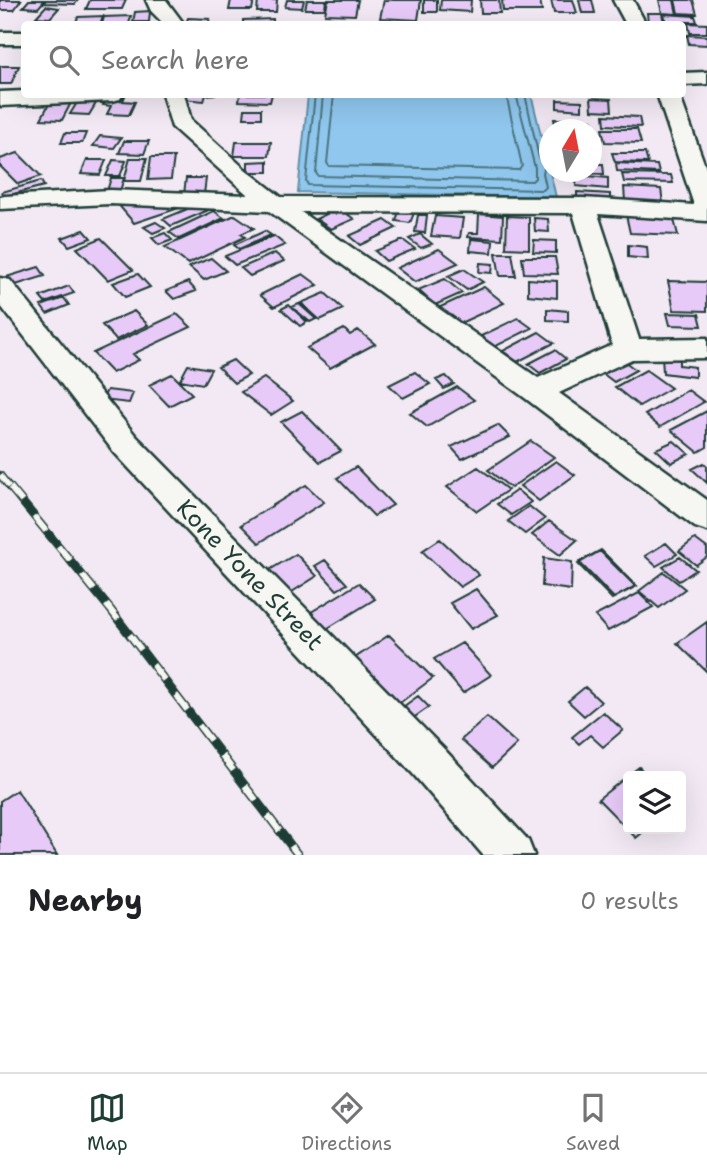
<!DOCTYPE html>
<html lang="en">
<head>
<meta charset="utf-8">
<style>
	:root { --surface:#fff; --page:#f6f6f6; --text:#202124; --muted:#757577; --line:#e0e0e0; --accent:#1f3d34 }
	body { margin:0; font-family:"Shantell Sans",sans-serif; background:var(--page); color:var(--text) }
	.controls { position:absolute; right:21px; bottom:21px; display:grid; overflow:hidden; border-radius:7px; box-shadow:0 7px 28px #0002 }
	.controls button { width:63px; height:63px; display:grid; place-items:center; padding:0; border:0; border-bottom:2px solid var(--line); background:var(--surface); color:var(--text); font:35px sans-serif }
	.compass { position:absolute; left:539px; top:119px; width:63px; height:63px; border-radius:50%; background:var(--surface); box-shadow:0 7px 28px #0002; rotate:10deg }
	.list { margin:0; padding:0; list-style:none }
	h2 { display:flex; justify-content:space-between; align-items:center; height:91px; margin:0; padding:0 28px; font-size:30px }
	h2 small { font-size:23px; font-weight:400; color:var(--muted) }
	.icon { flex:none; width:38px; height:38px; fill:none; stroke:currentColor; stroke-width:2; stroke-linecap:round; stroke-linejoin:round }
	.map { position:relative; flex:none; width:707px; height:855px; overflow:hidden }
	.search { position:absolute; background:var(--surface); box-shadow:0 7px 28px #0002; left:21px; right:21px; top:21px; height:77px; display:flex; align-items:center; gap:18px; box-sizing:border-box; padding:0 24px; border-radius:7px; color:var(--muted); font-size:26px }
	.sheet { height:217px; background:var(--surface) }
	nav { display:flex; justify-content:space-around; align-items:center; box-sizing:border-box; height:98px; border-top:2px solid var(--line); background:var(--surface); font-size:19px; color:var(--muted) }
	nav a { display:grid; justify-items:center; gap:4px }
	nav .on { color:var(--accent) }
	.map>svg:first-child { display:block }
	.water { fill:#90c7ee; stroke:#6390a4; stroke-width:2 }
	.lines { fill:none; stroke-linecap:round; stroke-linejoin:round }
	.shore { stroke:#4c747e; stroke-width:2 }
	.building { fill:#e8caf9; stroke:#1f3d34; stroke-width:2 }
	.minor-casing { stroke:#1f3d34; stroke-width:5 }
	.minor { fill:#f6f6f2; fill-rule:evenodd }
	.rail-far1-casing { stroke:#1f3d34; stroke-width:8 }
	.rail-casing { stroke:#1f3d34; stroke-width:9 }
	.rail-far1 { stroke:#f6f6f2; stroke-width:5; stroke-dasharray:15; stroke-linecap:butt }
	.rail { stroke:#f6f6f2; stroke-width:6; stroke-dasharray:19; stroke-linecap:butt }
	.labels { text-anchor:middle; stroke-width:5; stroke-linejoin:round; paint-order:stroke }
	.street-label { font-size:24px; fill:#1f3d34; stroke:#f6f6f2 }
</style>
</head>
<body>
<div class="map">
<svg width="707" height="855" viewBox="0 0 707 855">
	<rect width="100%" height="100%" fill="#f2e9f4"/>
	<filter id="ink" filterUnits="userSpaceOnUse"><feTurbulence type="fractalNoise" baseFrequency=".0143" numOctaves="2"/><feDisplacementMap in="SourceGraphic" scale="14" xChannelSelector="R" yChannelSelector="G"/><feConvolveMatrix kernelMatrix="1 2 1 2 8 2 1 2 1" color-interpolation-filters="sRGB"/></filter>
	<g filter="url(#ink)">
		<path class="water" d="M531,94L556,197L298,192L308,95Z"/>
		<g class="lines">
			<path class="shore" d="M315,94L306,181L308,185L543,190L546,187L543,173L545,165L539,158L525,94
				M323,94L316,173L318,176L532,181L535,178V168L516,94
				M334,94L327,163L329,166L519,170L522,166L506,94"/>
		</g>
		<path class="building" d="M0,0H21L14,10H0Z
			M29,0H45L38,8L23,7Z
			M46,0H78L75,4L44,3Z
			M90,0H126L122,9H86Z
			M231,0H254L252,10H229Z
			M258,0H277L276,12H257Z
			M287,0H304L302,8L285,7Z
			M307,0H326L325,9H305Z
			M328,0H358L355,15L325,14Z
			M384,0H421L418,20L380,18Z
			M424,0H437V12H424Z
			M441,0H471L470,12L440,10Z
			M480,0H499L500,13H481Z
			M502,0H540L542,11H503Z
			M551,0H573L577,13H554Z
			M579,0H592L595,13H582Z
			M659,0H674L677,14L662,13Z
			M675,0H693L697,14L678,13Z
			M46,6L59,8L50,18L36,17Z
			M150,11L149,22H133L135,12Z
			M647,13H662L664,23L648,22Z
			M664,14L695,16L697,22H666Z
			M103,16L100,24H75L78,17Z
			M131,16L129,24H102L104,17Z
			M188,18L210,19L208,24L186,23Z
			M273,19V22H289V24H243V20Z
			M688,23L707,24V33H690Z
			M687,35L707,36V45L689,44Z
			M0,66H19L11,84H0Z
			M184,94H216L206,95L204,101L182,99Z
			M240,94H272L270,102L239,101Z
			M108,95L125,96L123,101L135,102L129,115L107,114L111,106L103,105Z
			M80,98L98,100L89,115L70,114Z
			M591,98L611,99L612,111L592,110Z
			M557,100L582,101V110L557,108Z
			M50,102L71,103L62,120L41,119Z
			M245,109H261V118H244Z
			M604,115L639,117L641,127L605,125Z
			M554,119L592,120L596,141H592V130H556Z
			M602,129H637L641,143L605,142Z
			M65,133H86L82,143H61Z
			M100,136L121,138L114,148L93,146Z
			M124,141H149L144,154L119,153Z
			M236,142H271L269,156H234Z
			M18,153L41,176L18,184L0,166V159Z
			M612,153H645L648,163L615,162Z
			M151,157H174L171,179L148,180Z
			M130,158H147L141,181H124Z
			M87,160H106L100,175L81,174Z
			M113,160L126,161L120,176H106Z
			M268,161V172H248V162Z
			M616,163L657,165L659,173L617,171Z
			M592,164H603L604,174L578,173L592,172Z
			M622,174L671,175L673,183L624,182Z
			M577,175L608,178V189L576,186Z
			M111,178H124L120,191H107Z
			M186,178H206L204,194H184Z
			M41,181L44,186L5,196L2,192Z
			M624,187L661,189L663,203L625,201Z
			M577,192L610,194V204L577,201Z
			M177,201L182,207L134,223L116,202Z
			M202,203L211,209L171,226L163,219Z
			M339,208L354,219L331,229L316,219Z
			M214,211L224,218L179,239L169,232Z
			M399,211L414,213L410,223L396,221Z
			M479,214L503,216L502,239L468,237L469,233H478Z
			M235,215L254,228L241,234L245,237L188,264L165,247Z
			M418,215H427L425,233L415,232Z
			M626,215L673,216L678,235L630,233Z
			M435,216L463,218L460,238L431,236Z
			M507,216L529,217V249L506,248Z
			M534,218L548,219L549,232L535,231Z
			M385,220L396,228L360,245L349,236Z
			M156,222L165,228L153,233L144,227Z
			M84,230L91,238L69,246L62,238Z
			M265,231L271,235L239,249L234,245Z
			M165,233L172,240L159,245L152,238Z
			M420,234L432,244L421,248L409,239Z
			M274,236L285,245L235,265L225,256Z
			M101,238L133,270L108,280L77,248Z
			M471,239L493,241L492,253L470,251Z
			M403,240L415,249L386,261L375,251Z
			M534,240L556,241V253L533,252Z
			M628,245L647,247L648,259L628,257Z
			M439,249L458,263L415,282L397,268Z
			M275,253L284,261L250,276L241,268Z
			M496,253H512L516,276H500Z
			M522,257H555L558,274L524,273Z
			M211,258L226,271L204,280L189,267Z
			M480,263L493,264L492,273L479,272Z
			M39,267L45,276L9,287L3,278Z
			M464,269L483,282L467,290L448,276Z
			M138,274L150,287L125,297L113,283Z
			M303,274L318,285L274,307L260,295Z
			M445,279L462,293L435,305L418,290Z
			M528,279L557,281V298L528,295Z
			M668,281L707,282V311L674,310Z
			M188,282L196,291L174,299L166,291Z
			M69,286L74,293L45,303L40,297Z
			M484,287L504,303L456,325L436,309Z
			M325,293L343,309L320,320L301,303Z
			M64,298L69,305L47,314L41,306Z
			M299,304L316,319L310,322L292,307Z
			M289,305L307,322L300,326L281,309Z
			M547,309L568,311V321L547,320Z
			M134,311L148,325L116,340L102,325Z
			M667,313L699,314L702,326L670,325Z
			M177,314L191,327L133,354L139,360L112,373L93,353Z
			M518,318L532,328L492,348L479,337Z
			M344,329L350,335L358,330L375,344L330,368L307,348Z
			M539,332L554,343L517,362L503,351Z
			M555,350L566,359L540,373L528,364Z
			M662,355L679,357V365L695,367V377L663,373Z
			M620,358L636,370L614,382L598,370Z
			M233,360L249,375L234,383L218,367Z
			M188,365L211,369L203,384L180,380Z
			M646,370L671,388L639,406L615,387Z
			M415,372L430,384L403,398L389,385Z
			M172,374L192,394L169,406L149,385Z
			M446,376L454,384L444,389L436,380Z
			M264,378L293,401L271,415L241,392Z
			M457,387L474,400L427,427L410,413Z
			M107,390L133,393L129,403L102,400Z
			M688,390L704,402L660,427L645,415Z
			M302,411L341,451L320,462L281,422Z
			M707,411V447L698,452L671,430Z
			M498,425L510,437L462,459L451,447Z
			M531,441L554,457L511,488L488,470Z
			M674,441L689,454L671,463L656,449Z
			M556,461L575,475L539,501L520,486Z
			M704,463L707,466V483L692,469Z
			M356,467L393,505L374,516L337,478Z
			M478,467L508,490L477,511L447,487Z
			M306,485L324,502L259,543L241,525Z
			M517,490L531,502L511,515L497,504Z
			M529,506L545,519L525,534L508,521Z
			M549,521L577,540L560,555L532,535Z
			M440,539L479,575L460,587L422,551Z
			M695,539L707,548V557L696,565L679,551Z
			M666,543L677,554L656,566L645,556Z
			M601,550L637,586L614,598L579,562Z
			M600,551L635,586L612,599L578,564Z
			M296,554L317,576L284,597L263,574Z
			M680,557L696,570L679,581L663,567Z
			M544,558L572,562L571,590L542,586Z
			M325,560L347,584L337,590L315,566Z
			M664,572L685,589L659,608L639,591Z
			M359,583L375,599L323,631L308,614Z
			M476,589L498,615L471,629L450,603Z
			M639,593L653,607L608,631L595,616Z
			M707,622V672L677,643Z
			M389,635L433,678L393,708L349,662Z
			M462,643L491,675L463,693L434,659Z
			M585,687L601,702L584,716L568,701Z
			M418,696L429,707L399,728L389,717Z
			M603,712L623,730L603,747L590,735L579,744L572,737Z
			M487,717L517,744L492,768L461,740Z
			M639,767L648,776H628V829H647L636,838L598,799Z
			M17,790L57,855H0V801Z"/>
		<g class="lines">
			<g class="minor-casing">
				<path id="minor" d="M146,0H166L184,24H164L151,11Z
					M613,0H633L646,24H626Z
					M0,32H24V44H0Z
					M707,72V84L682,85V73Z
					M24,91V94H123L120,99L112,101L0,106V92Z
					M162,94H184L191,120L245,169L281,197L583,198L694,205L657,94H679L707,171V221L598,214L639,339L707,338V358L632,359L559,393L707,500V531L695,527L525,398L269,211L110,204L0,209V197L5,196L110,190L248,195L172,127ZM301,212L573,213L612,345L538,378Z
					M0,278L10,280L136,436L444,749L528,840L534,855H483L414,775L114,452L0,305Z"/>
			</g>
			<use href="#minor" class="minor"/>
			<g class="rail-far1-casing">
				<path id="rail-far1" d="M0,475L11,489"/>
			</g>
			<g class="rail-casing">
				<path id="rail" d="M10,487L110,609L298,855"/>
			</g>
			<use href="#rail-far1" class="rail-far1"/>
			<use href="#rail" class="rail"/>
		</g>
	</g>
	<g class="labels">
		<g class="street-label">
			<text transform="translate(250 575) rotate(46)" y="8">Kone Yone Street</text>
		</g>
	</g>
</svg>
<div class="controls">
<button><svg class="icon" aria-label="layers" viewBox="0 0 24 24"><path d="M12 4l9 5-9 5-9-5zM3 14l9 5 9-5"/></svg></button>
</div>
<svg class="compass" viewBox="-18 -18 36 36"><path d="M0-13l5 13h-10z" fill="#e53935"/><path d="M0 13l5-13h-10z" fill="#757577"/></svg>
<div class="search"><svg class="icon" aria-label="search" viewBox="0 0 24 24"><circle cx="10" cy="10" r="6"/><path d="M15 15l6 6"/></svg>Search here</div>
</div>
<section class="sheet">
<h2>Nearby<small>0 results</small></h2>
<ul class="list">
</ul>
</section>
<nav>
<a class="on"><svg class="icon" aria-label="map" viewBox="0 0 24 24"><path d="M3 6l6-2 6 2 6-2v14l-6 2-6-2-6 2zM9 4v14M15 6v14"/></svg>Map</a>
<a><svg class="icon" aria-label="directions" viewBox="0 0 24 24"><path d="M12 3l9 9-9 9-9-9zM9 14v-3h6M13 9l2 2-2 2"/></svg>Directions</a>
<a><svg class="icon" aria-label="saved" viewBox="0 0 24 24"><path d="M7 4h10v16l-5-4-5 4z"/></svg>Saved</a>
</nav>
</body>
</html>
